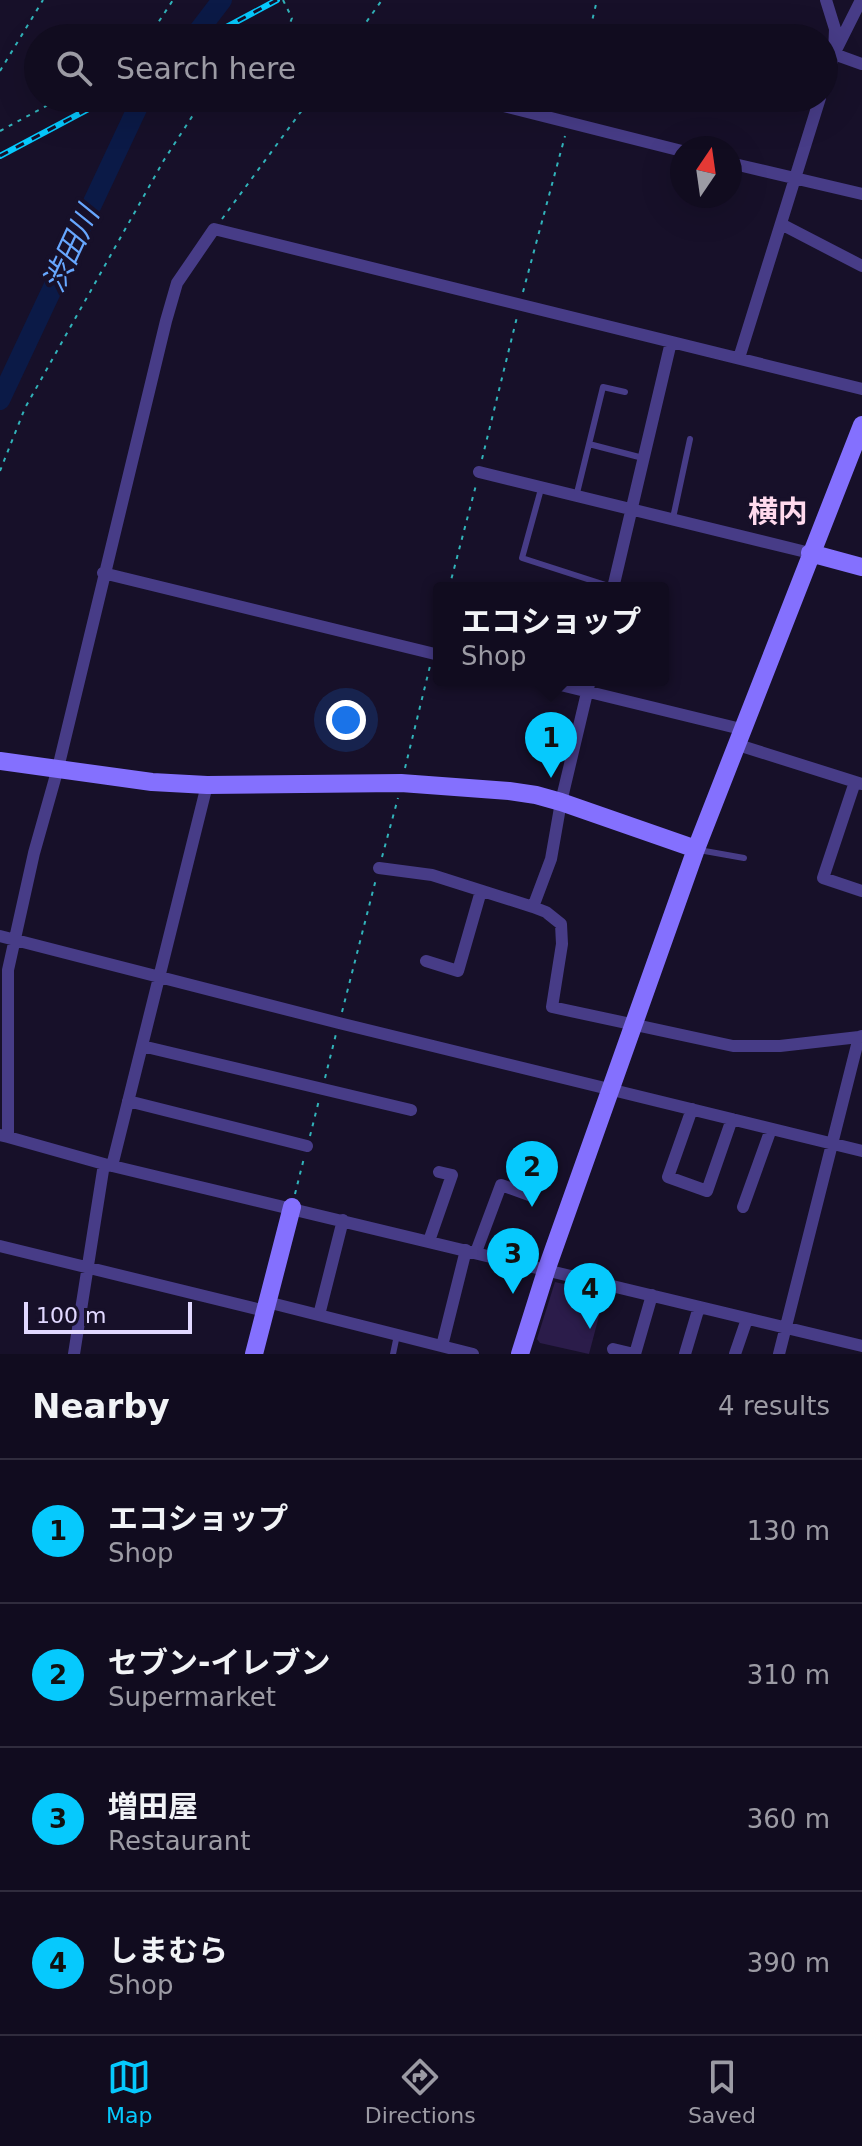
<!DOCTYPE html>
<html lang="en">
<head>
<meta charset="utf-8">
<style>
	:root { --surface:#110c1f; --page:#1e1a2c; --text:#f1f3f6; --muted:#9c9ba4; --line:#302c3d; --accent:#06c9fd }
	body { margin:0; font-family:"DejaVu Sans","Noto Sans JP",sans-serif; background:var(--page); color:var(--text) }
	.compass { position:absolute; left:670px; top:136px; width:72px; height:72px; border-radius:50%; background:var(--surface); box-shadow:0 8px 32px #0002; rotate:13deg }
	.scale { position:absolute; left:24px; bottom:20px; width:168px; box-sizing:border-box; padding-left:8px; border:4px solid #e1d8ff; border-top:0; font-size:22px; line-height:28px; white-space:nowrap; color:#e1d8ff; -webkit-text-stroke:6px #171029; paint-order:stroke }
	.you { position:absolute; left:346px; top:720px; width:28px; height:28px; margin:-20px; border:6px solid #fff; border-radius:50%; background:#1a73e8; box-shadow:0 0 0 12px #1a73e833 }
	.badge { display:grid; place-items:center; width:52px; height:52px; border-radius:50%; background:var(--accent); color:#111; font-size:26px; font-weight:700 }
	.pin { position:absolute; translate:-50% -66px; filter:drop-shadow(0 2px 4px #0008) }
	.pin::after { content:''; position:absolute; top:42px; width:28px; height:24px; background:inherit; clip-path:polygon(0 0,100% 0,50% 100%) }
	.popup { position:absolute; left:433px; top:582px; width:236px; height:104px; box-sizing:border-box; display:grid; place-content:center; border-radius:8px; background:var(--surface); filter:drop-shadow(0 2px 6px #0005); font-size:26px; white-space:nowrap; color:var(--muted) }
	.popup b { font-size:30px; color:var(--text) }
	.popup::after { content:''; position:absolute; left:50%; top:100%; margin-left:-16px; border:16px solid transparent; border-top-color:var(--surface) }
	.list { margin:0; padding:0; list-style:none }
	h2 { display:flex; justify-content:space-between; align-items:center; height:104px; margin:0; padding:0 32px; font-size:34px }
	h2 small { font-size:26px; font-weight:400; color:var(--muted) }
	.list li { display:grid; grid-template-columns:52px 1fr auto; gap:24px; align-items:center; box-sizing:border-box; height:144px; padding:0 32px; border-top:2px solid var(--line) }
	.list b { display:block; font-size:30px; white-space:nowrap }
	.list p { margin:0; font-size:26px; white-space:nowrap; color:var(--muted) }
	.list em { font-size:26px; font-style:normal; color:var(--muted) }
	.icon { flex:none; width:44px; height:44px; fill:none; stroke:currentColor; stroke-width:2; stroke-linecap:round; stroke-linejoin:round }
	.map { position:relative; flex:none; width:862px; height:1354px; overflow:hidden }
	.search { position:absolute; background:var(--surface); box-shadow:0 8px 32px #0002; left:24px; right:24px; top:24px; height:88px; display:flex; align-items:center; gap:20px; box-sizing:border-box; padding:0 28px; border-radius:44px; color:var(--muted); font-size:30px }
	.sheet { height:680px; background:var(--surface) }
	nav { display:flex; justify-content:space-around; align-items:center; box-sizing:border-box; height:112px; border-top:2px solid var(--line); background:var(--surface); font-size:22px; color:var(--muted) }
	nav a { display:grid; justify-items:center; gap:4px }
	nav .on { color:var(--accent) }
	.map>svg:first-child { display:block }
	.lines { fill:none; stroke-linecap:round; stroke-linejoin:round }
	.river { stroke:#0b1a47; stroke-width:20 }
	.building { fill:#2b1c4a }
	.path { stroke:#31b3ba; stroke-width:2; stroke-dasharray:4 6; stroke-linecap:butt }
	.lane { stroke:#473c87; stroke-width:6 }
	.street { stroke:#473c87; stroke-width:12 }
	.secondary { stroke:#8470fe; stroke-width:18 }
	.rail-casing { stroke:#06c9fd; stroke-width:6 }
	.rail { stroke:#171029; stroke-width:3; stroke-dasharray:9; stroke-linecap:butt }
	.labels { text-anchor:middle; stroke-width:8; stroke-linejoin:round; paint-order:stroke }
	.water-label { font-size:30px; font-style:italic; fill:#67a7fe; stroke:#171029 }
	.neighbourhood-label { font-size:30px; font-weight:bold; fill:#ffdaed; stroke:#171029 }
</style>
</head>
<body>
<div class="map">
<svg width="862" height="1354" viewBox="0 0 862 1354">
	<rect width="100%" height="100%" fill="#171029"/>
	<g class="lines">
		<path class="river" d="M193,38L222,0
			M0,400L142,98"/>
	</g>
	<path class="building" d="M555,1282L598,1292L597,1295L604,1297L589,1354L540,1343L537,1339Z"/>
	<g class="lines">
		<path class="path" d="M283,0L292,18L284,38
			M148,38L173,0
			M355,38L382,0
			M588,38L597,0
			M0,71L43,0
			M571,110L574,98
			M0,131L61,98
			M222,219L311,98
			M523,292L565,136
			M482,459L517,317
			M0,471L25,408L164,160L204,98
			M449,588L476,485
			M436,640L439,629
			M405,768L430,666
			M382,857L398,798
			M342,1012L376,879
			M325,1078L336,1034
			M310,1136L319,1100
			M295,1194L304,1158"/>
		<path class="lane" d="M589,444L643,458
			M541,489L522,558L615,588
			M576,497L603,387L625,392
			M673,518L690,439
			M699,850L744,858
			M393,1354L397,1335"/>
		<path class="street" d="M826,0L835,29L834,54L862,64
			M824,86L834,54L861,0
			M472,98L682,151
			M730,163L862,194
			M781,224L862,266
			M739,358L820,98
			M479,472L810,553
			M103,573L439,655
			M613,588L671,342
			M540,680L741,729
			M735,744L862,784
			M855,782L823,878L862,891
			M379,868L432,875L533,907L546,912L561,924L562,944L552,1007L733,1046H780L859,1037
			M533,907L551,859L561,802L590,680
			M0,936L339,1023L862,1151
			M426,961L458,971L481,891
			M142,1046L411,1110
			M128,1101L307,1146
			M692,1109L668,1177L707,1191L732,1119
			M0,1135L8,1137V970L34,853L58,768L166,321L177,283L214,229L862,389
			M8,1137L104,1164L862,1346
			M112,1166L207,785
			M743,1207L771,1129
			M429,1241L452,1175L439,1172
			M0,1246L265,1311
			M476,1252L501,1185L532,1196
			M267,1302L473,1354
			M319,1315L343,1220
			M442,1346L466,1250
			M613,1349L634,1354
			M74,1354L104,1164
			M635,1354L652,1295
			M685,1354L699,1307
			M735,1354L747,1319
			M779,1354L859,1037L862,1036"/>
		<path class="secondary" d="M810,553L862,567
			M0,761L152,782L207,785L401,783L509,791L536,795L561,802L696,849
			M254,1354L292,1207
			M520,1354L547,1268L696,849L862,425"/>
		<g class="rail-casing">
			<path id="rail" d="M206,38L277,0
				M0,156L109,98"/>
		</g>
		<use href="#rail" class="rail"/>
	</g>
	<g class="labels">
		<g class="water-label">
			<text transform="translate(71 249) rotate(-65)" y="10">渋田川</text>
		</g>
		<g class="neighbourhood-label">
			<text x="778" y="522">横内</text>
		</g>
	</g>
</svg>
<svg class="compass" viewBox="-18 -18 36 36"><path d="M0-13l5 13h-10z" fill="#e53935"/><path d="M0 13l5-13h-10z" fill="#9c9ba4"/></svg>
<div class="scale">100 m</div>
<div class="you"></div>
<div class="pin badge" style="left:551px;top:778px">1</div>
<div class="popup"><b>エコショップ</b>Shop</div>
<div class="pin badge" style="left:532px;top:1207px">2</div>
<div class="pin badge" style="left:513px;top:1294px">3</div>
<div class="pin badge" style="left:590px;top:1329px">4</div>
<div class="search"><svg class="icon" aria-label="search" viewBox="0 0 24 24"><circle cx="10" cy="10" r="6"/><path d="M15 15l6 6"/></svg>Search here</div>
</div>
<section class="sheet">
<h2>Nearby<small>4 results</small></h2>
<ul class="list">
<li><span class="badge">1</span><div><b>エコショップ</b><p>Shop</p></div><em>130 m</em></li>
<li><span class="badge">2</span><div><b>セブン-イレブン</b><p>Supermarket</p></div><em>310 m</em></li>
<li><span class="badge">3</span><div><b>増田屋</b><p>Restaurant</p></div><em>360 m</em></li>
<li><span class="badge">4</span><div><b>しまむら</b><p>Shop</p></div><em>390 m</em></li>
</ul>
</section>
<nav>
<a class="on"><svg class="icon" aria-label="map" viewBox="0 0 24 24"><path d="M3 6l6-2 6 2 6-2v14l-6 2-6-2-6 2zM9 4v14M15 6v14"/></svg>Map</a>
<a><svg class="icon" aria-label="directions" viewBox="0 0 24 24"><path d="M12 3l9 9-9 9-9-9zM9 14v-3h6M13 9l2 2-2 2"/></svg>Directions</a>
<a><svg class="icon" aria-label="saved" viewBox="0 0 24 24"><path d="M7 4h10v16l-5-4-5 4z"/></svg>Saved</a>
</nav>
</body>
</html>
